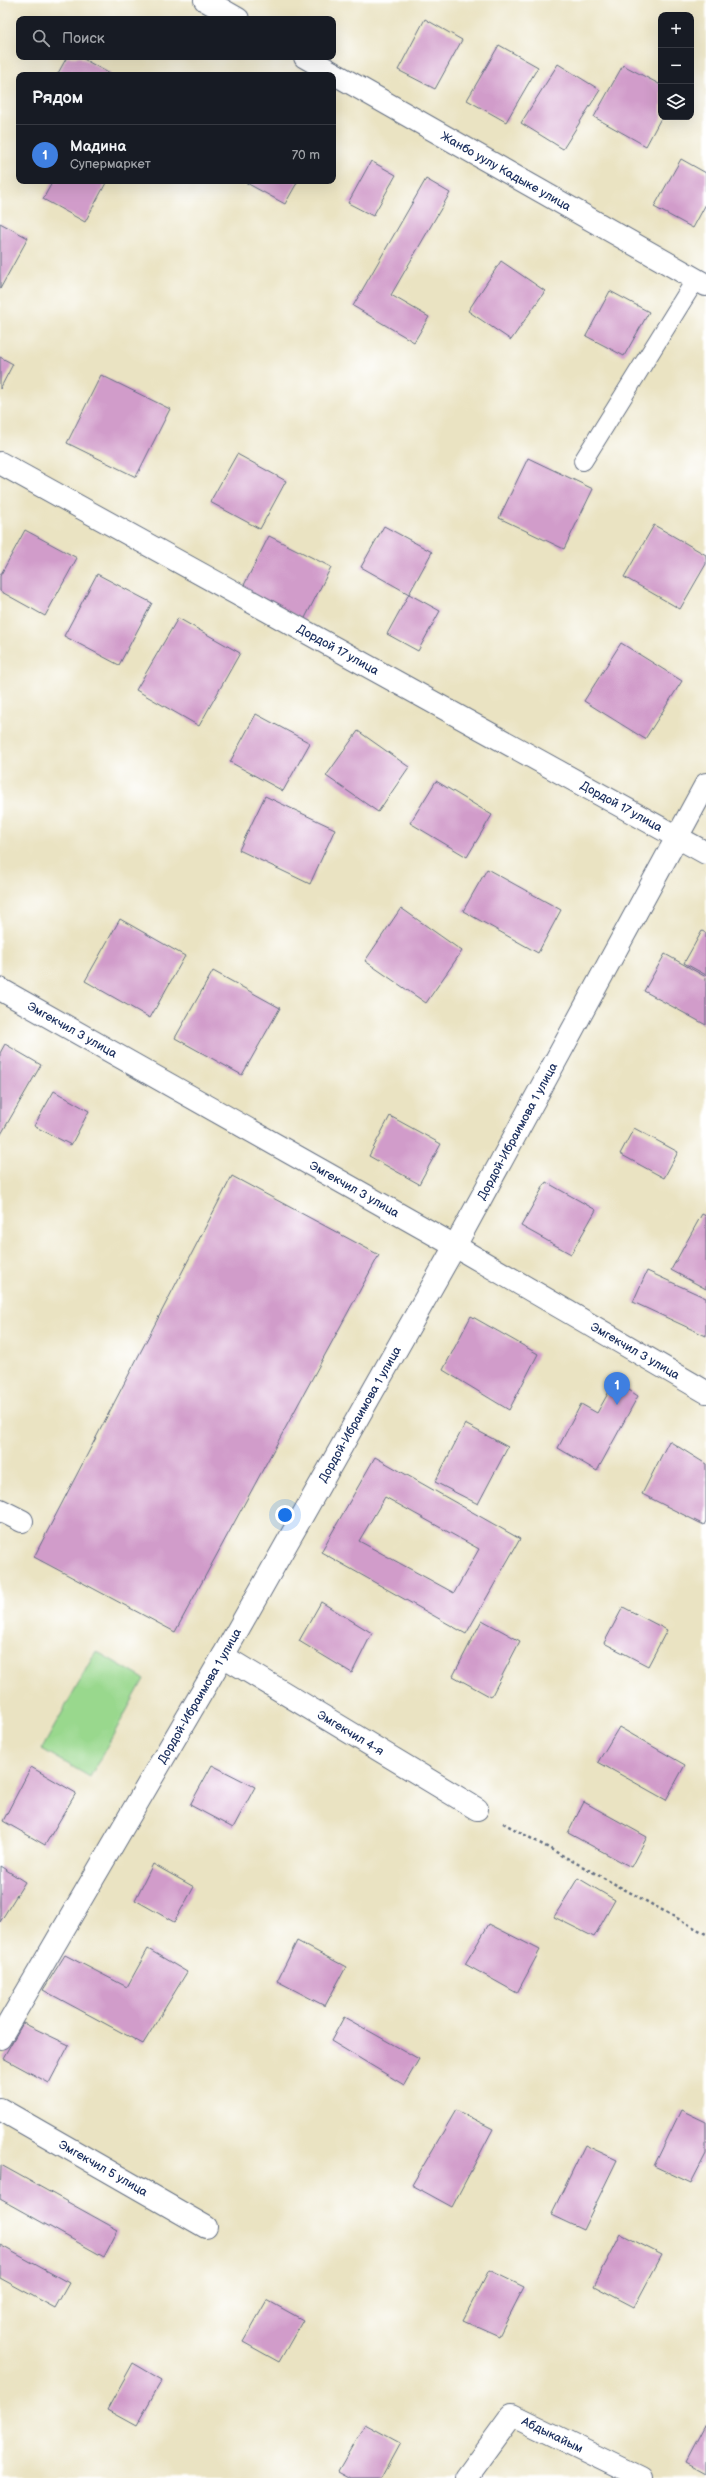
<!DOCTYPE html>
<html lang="ru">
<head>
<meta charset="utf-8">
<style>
	:root { --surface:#171b24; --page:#20242c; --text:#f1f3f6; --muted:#9ea1a6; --line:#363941; --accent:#db2777 }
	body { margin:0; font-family:"Balsamiq Sans",sans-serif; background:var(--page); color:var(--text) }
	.controls { position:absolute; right:12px; top:12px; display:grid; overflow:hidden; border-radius:8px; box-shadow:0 4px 16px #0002 }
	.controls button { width:36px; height:36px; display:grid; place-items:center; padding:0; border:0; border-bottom:1px solid var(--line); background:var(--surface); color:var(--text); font:20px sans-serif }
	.you { position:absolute; left:285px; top:1515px; width:14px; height:14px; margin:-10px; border:3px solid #fff; border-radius:50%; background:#1a73e8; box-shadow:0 0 0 6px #1a73e833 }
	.badge { display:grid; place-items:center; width:26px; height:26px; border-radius:50%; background:var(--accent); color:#fff; font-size:13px; font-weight:700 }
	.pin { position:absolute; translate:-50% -33px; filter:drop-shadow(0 1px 2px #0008) }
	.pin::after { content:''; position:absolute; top:21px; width:14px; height:12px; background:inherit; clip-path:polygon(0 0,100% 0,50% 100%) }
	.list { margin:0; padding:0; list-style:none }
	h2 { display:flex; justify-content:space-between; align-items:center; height:52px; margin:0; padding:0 16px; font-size:17px }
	h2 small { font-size:13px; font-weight:400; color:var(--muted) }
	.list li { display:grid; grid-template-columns:26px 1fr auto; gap:12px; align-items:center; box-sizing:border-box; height:60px; padding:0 16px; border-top:1px solid var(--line) }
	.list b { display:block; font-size:15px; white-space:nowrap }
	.list p { margin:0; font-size:13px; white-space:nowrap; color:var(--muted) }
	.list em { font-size:13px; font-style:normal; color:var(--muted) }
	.icon { flex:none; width:22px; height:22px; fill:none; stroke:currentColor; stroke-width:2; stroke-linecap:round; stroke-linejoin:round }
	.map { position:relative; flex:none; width:706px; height:2478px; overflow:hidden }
	.search { position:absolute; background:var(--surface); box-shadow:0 4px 16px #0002; left:16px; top:16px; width:320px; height:44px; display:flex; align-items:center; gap:10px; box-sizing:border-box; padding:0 14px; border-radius:8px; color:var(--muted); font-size:15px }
	.panel { position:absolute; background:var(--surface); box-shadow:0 4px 16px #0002; left:16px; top:72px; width:320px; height:112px; border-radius:8px }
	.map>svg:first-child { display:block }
	.green { fill:#99d88d; stroke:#5a8476 }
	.building { fill:#d19cca; fill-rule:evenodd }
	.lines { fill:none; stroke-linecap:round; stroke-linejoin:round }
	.service-casing { stroke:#636e81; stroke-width:20 }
	.minor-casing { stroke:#636e81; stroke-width:24 }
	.path { stroke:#636e81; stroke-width:2.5; stroke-dasharray:3 3; stroke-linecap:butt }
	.service { stroke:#fff; stroke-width:18 }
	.minor { stroke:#fff; stroke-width:22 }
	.labels { text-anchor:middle; stroke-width:3.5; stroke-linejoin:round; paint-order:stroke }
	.street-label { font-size:12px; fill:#1b2f5e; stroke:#fff }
</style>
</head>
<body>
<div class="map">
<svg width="706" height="2478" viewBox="0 0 706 2478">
	<rect width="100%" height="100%" fill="#fff"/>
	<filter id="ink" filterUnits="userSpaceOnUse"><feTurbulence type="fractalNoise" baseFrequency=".025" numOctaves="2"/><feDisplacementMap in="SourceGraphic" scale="8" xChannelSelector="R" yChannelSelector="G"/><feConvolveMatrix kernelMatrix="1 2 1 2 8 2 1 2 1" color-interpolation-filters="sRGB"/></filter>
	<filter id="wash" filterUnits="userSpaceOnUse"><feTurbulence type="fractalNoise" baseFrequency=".012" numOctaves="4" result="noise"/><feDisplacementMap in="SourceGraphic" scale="16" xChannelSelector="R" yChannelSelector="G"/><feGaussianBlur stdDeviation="0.9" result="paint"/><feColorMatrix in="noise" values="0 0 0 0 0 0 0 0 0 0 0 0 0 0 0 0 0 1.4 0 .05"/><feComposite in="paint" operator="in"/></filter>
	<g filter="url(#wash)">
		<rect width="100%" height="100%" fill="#eae3c2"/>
		<path class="green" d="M96,1651L144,1679L90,1777L42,1749Z"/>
		<g id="blocks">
			<path class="building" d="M425,19L462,40L435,89L398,70Z
				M499,45L538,67L506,122L467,100Z
				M67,57H80L112,75H57Z
				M558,64L600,90L563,149L521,123Z
				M623,65L661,85V118L646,146L594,117Z
				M681,159L706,173V204L693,228L654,207Z
				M371,161L396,175L373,216L348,203Z
				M426,179L450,193L391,295L429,317L414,342L353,306Z
				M53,181H107L85,222L43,199Z
				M243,181H298L285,204Z
				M0,223L28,238L0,289Z
				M501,261L545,291L511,340L468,311Z
				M610,291L649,312L624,356L586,336Z
				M0,357L13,364L0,389Z
				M101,375L170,409L136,477L67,443Z
				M237,454L286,481L260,529L210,502Z
				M528,458L593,489L564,549L499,518Z
				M654,525L706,555V564L680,609L624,577Z
				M384,526L432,552L409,594L361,567Z
				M25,530L77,558L45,616L0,591V576Z
				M269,536L331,567L304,620L242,589Z
				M97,574L152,603L119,665L64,636Z
				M409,594L440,611L418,651L387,634Z
				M178,618L240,653L199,726L136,690Z
				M621,643L682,681L645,739L584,701Z
				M256,714L310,743L283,791L230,762Z
				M358,731L409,767L378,812L326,776Z
				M436,781L492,815L467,857L410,823Z
				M265,796L335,829L310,884L239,850Z
				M487,869L561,910L538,953L463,911Z
				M401,908L462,951L426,1003L365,961Z
				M120,919L185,956L150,1018L85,981Z
				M702,931L706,933V975L684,963Z
				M665,954L706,977V1025L644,991Z
				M213,971L280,1008L242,1075L175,1038Z
				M5,1044L41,1065L0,1136V1053Z
				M54,1091L89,1111L71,1145L34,1126Z
				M390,1116L441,1144L419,1184L369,1156Z
				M634,1128L678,1152L664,1178L620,1154Z
				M232,1176L379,1255L175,1632L34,1557Z
				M546,1182L596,1210L571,1254L521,1226Z
				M702,1214L706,1216V1289L671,1270Z
				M647,1271L706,1298V1336L633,1302Z
				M471,1316L538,1354L509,1410L443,1370Z
				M615,1381L638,1396L597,1471L558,1448L581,1404L597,1413Z
				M465,1424L508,1447L478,1504L435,1482Z
				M669,1441L706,1464V1521L704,1525L642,1494Z
				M375,1457L520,1539L466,1634L321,1552ZM385,1497L479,1549L454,1593L359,1541Z
				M321,1602L372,1633L352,1673L299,1641Z
				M623,1607L667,1630L648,1666L604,1643Z
				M482,1620L520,1641L491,1697L453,1676Z
				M619,1727L685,1765L666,1800L598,1762Z
				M212,1765L255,1787L233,1828L190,1805Z
				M31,1767L76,1793L45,1845L3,1821Z
				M584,1802L647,1837L631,1867L568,1833Z
				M153,1864L194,1887L174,1922L135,1900Z
				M0,1866L25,1882L0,1922Z
				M578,1878L615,1900L594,1937L554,1917Z
				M489,1924L540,1950L517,1993L465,1964Z
				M297,1941L346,1967L325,2006L277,1981Z
				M148,1949L187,1972L143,2044L43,1990L65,1955L127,1987Z
				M344,2017L419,2059L404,2085L331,2041Z
				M23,2023L69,2045L49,2083L3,2058Z
				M456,2110L493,2129L452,2207L412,2185Z
				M681,2110L706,2122V2154L691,2183L654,2166Z
				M585,2145L617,2160L583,2230L551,2215Z
				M1,2165L118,2230L104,2257L0,2199Z
				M621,2234L662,2255L634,2307L594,2286Z
				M0,2245L69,2283L55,2308L0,2278Z
				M489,2270L524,2287L499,2336L463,2320Z
				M267,2300L303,2320L279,2362L243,2342Z
				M133,2363L162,2380L136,2426L107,2410Z
				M365,2424L400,2443L381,2478H351L338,2471Z
				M706,2424V2473L686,2462Z"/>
		</g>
	</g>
	<g filter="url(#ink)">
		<use href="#blocks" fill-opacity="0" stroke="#636e81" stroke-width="1"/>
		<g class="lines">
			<g class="service-casing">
				<path id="service" d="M583,461L696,279"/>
			</g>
			<g class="minor-casing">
				<g id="minor">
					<path d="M205,0L238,19"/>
					<path id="s1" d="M305,57L706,285"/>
					<path id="s2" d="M0,463L706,853"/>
					<path id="s3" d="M0,989L455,1246L706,1392"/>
					<path d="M0,1510L22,1521"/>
					<path id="s4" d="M223,1656L477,1809"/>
					<path id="s5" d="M0,2038L223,1656L455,1246L706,784"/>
					<path id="s6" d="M0,2109L206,2227"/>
					<path id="s7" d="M466,2478L512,2415L641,2478"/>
				</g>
			</g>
			<path class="path" d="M503,1823L706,1934"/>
			<use href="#service" class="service"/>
			<use href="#minor" class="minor"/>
		</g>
	</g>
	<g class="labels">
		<g class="street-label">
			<text dy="4" stroke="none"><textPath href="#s1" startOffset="231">Жанбо уулу Кадыке улица</textPath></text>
			<text dy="4" stroke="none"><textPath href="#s2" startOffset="386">Дордой 17 улица</textPath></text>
			<text dy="4" stroke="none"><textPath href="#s2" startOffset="710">Дордой 17 улица</textPath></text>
			<text dy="4" stroke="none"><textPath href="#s3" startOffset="83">Эмгекчил 3 улица</textPath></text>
			<text dy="4" stroke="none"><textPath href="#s5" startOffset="1044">Дордой-Ибраимова 1 улица</textPath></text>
			<text dy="4" stroke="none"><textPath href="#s3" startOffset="407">Эмгекчил 3 улица</textPath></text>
			<text dy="4" stroke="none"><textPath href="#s3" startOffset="731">Эмгекчил 3 улица</textPath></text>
			<text dy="4" stroke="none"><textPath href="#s5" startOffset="720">Дордой-Ибраимова 1 улица</textPath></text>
			<text dy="4" stroke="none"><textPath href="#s5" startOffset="396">Дордой-Ибраимова 1 улица</textPath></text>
			<text dy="4" stroke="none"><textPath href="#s4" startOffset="149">Эмгекчил 4-я</textPath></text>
			<text dy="4" stroke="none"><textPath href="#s6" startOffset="119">Эмгекчил 5 улица</textPath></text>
			<text dy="4" stroke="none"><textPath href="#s7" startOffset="123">Абдыкайым</textPath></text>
		</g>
	</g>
</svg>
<div class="controls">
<button>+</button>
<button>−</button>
<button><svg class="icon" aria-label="layers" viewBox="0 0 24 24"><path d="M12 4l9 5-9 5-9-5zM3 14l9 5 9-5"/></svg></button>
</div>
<div class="you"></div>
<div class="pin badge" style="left:617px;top:1405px;background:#3f7fe0">1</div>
<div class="search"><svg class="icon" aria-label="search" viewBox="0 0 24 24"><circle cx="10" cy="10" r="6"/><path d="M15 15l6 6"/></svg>Поиск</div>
<section class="panel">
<h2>Рядом<small></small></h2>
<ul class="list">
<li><span class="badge" style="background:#3f7fe0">1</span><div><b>Мадина</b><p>Супермаркет</p></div><em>70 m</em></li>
</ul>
</section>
</div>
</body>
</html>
